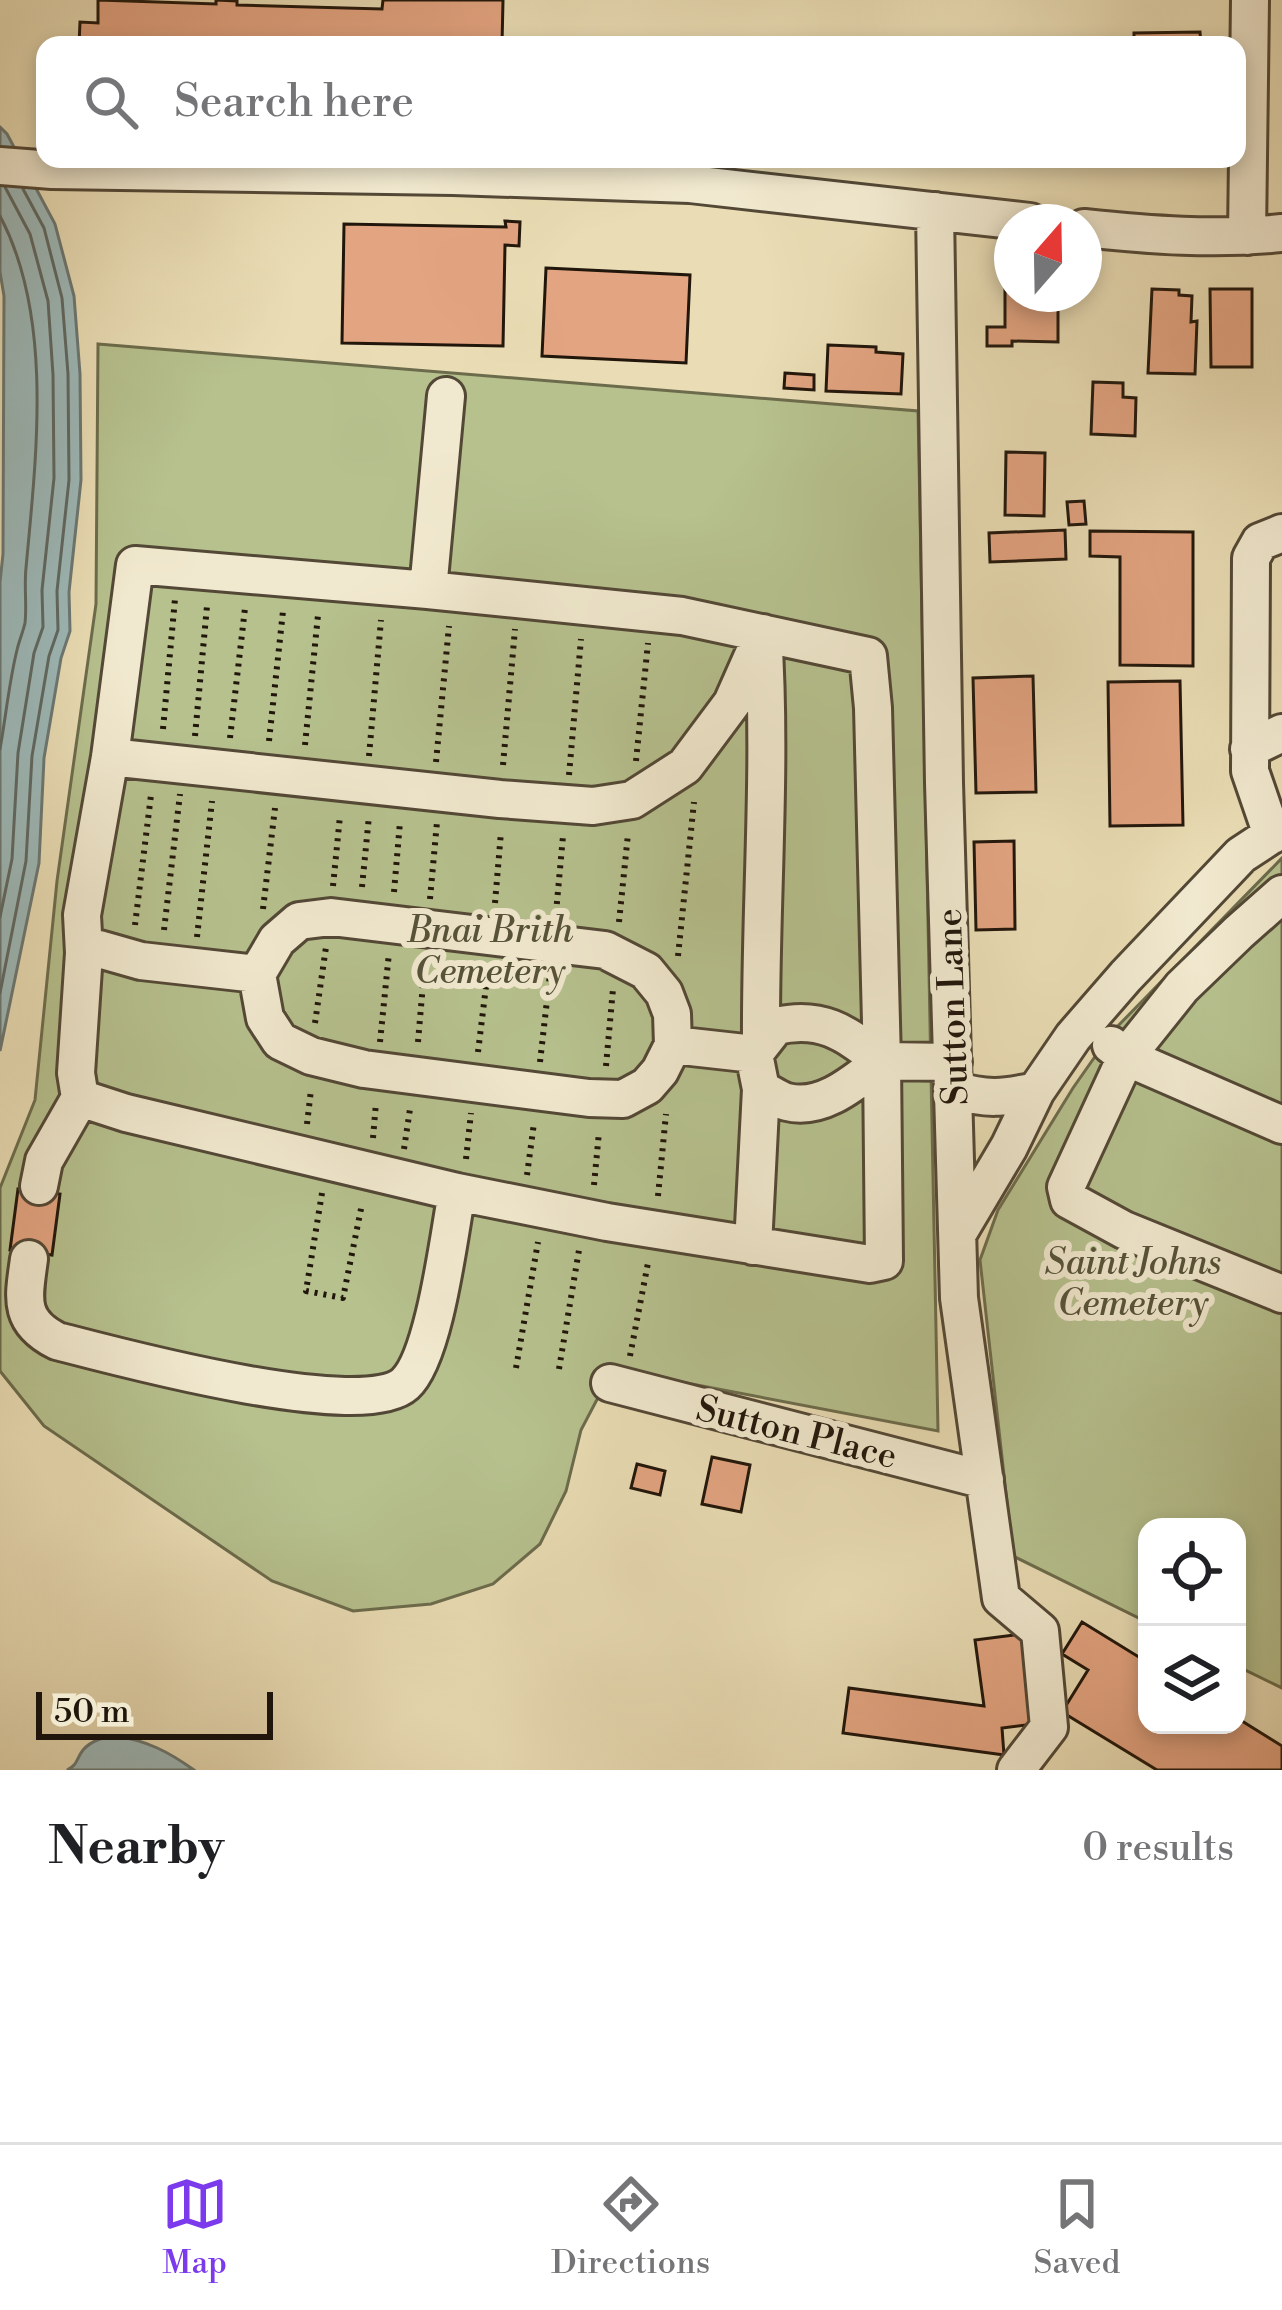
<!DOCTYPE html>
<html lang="en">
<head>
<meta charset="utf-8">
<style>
	:root { --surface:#fff; --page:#f6f6f6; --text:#202124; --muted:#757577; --line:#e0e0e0; --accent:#7c3aed }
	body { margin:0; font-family:"Libre Bodoni",serif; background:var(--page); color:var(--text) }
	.controls { position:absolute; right:36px; bottom:36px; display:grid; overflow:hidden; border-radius:24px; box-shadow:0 6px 18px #0003 }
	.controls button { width:108px; height:108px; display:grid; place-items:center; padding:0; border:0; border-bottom:3px solid var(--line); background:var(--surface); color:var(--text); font:60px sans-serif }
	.compass { position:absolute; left:994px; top:204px; width:108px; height:108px; border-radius:50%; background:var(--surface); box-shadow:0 6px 18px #0003; rotate:20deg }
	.scale { position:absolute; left:36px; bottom:30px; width:237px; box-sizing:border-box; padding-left:12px; border:6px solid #21160b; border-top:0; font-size:33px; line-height:42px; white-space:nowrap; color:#21160b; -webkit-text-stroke:9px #f1e9cf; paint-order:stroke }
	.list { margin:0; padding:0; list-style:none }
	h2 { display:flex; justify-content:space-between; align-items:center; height:156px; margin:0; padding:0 48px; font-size:51px }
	h2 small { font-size:39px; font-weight:400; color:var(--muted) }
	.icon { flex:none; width:66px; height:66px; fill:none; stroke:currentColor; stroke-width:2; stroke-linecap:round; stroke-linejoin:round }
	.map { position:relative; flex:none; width:1282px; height:1770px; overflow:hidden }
	.search { position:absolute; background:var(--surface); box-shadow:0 6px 18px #0003; left:36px; right:36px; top:36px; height:132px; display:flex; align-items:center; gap:30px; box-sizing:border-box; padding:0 42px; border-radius:24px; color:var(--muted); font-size:45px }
	.sheet { height:372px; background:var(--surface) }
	nav { display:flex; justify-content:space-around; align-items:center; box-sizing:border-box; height:168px; border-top:3px solid var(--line); background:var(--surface); font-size:33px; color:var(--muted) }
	nav a { display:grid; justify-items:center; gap:6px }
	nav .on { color:var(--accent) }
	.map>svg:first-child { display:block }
	.green { fill:#b6c18e; stroke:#6c6c4c; stroke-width:3 }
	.water { fill:#9db9b9; stroke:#6b7873; stroke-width:3 }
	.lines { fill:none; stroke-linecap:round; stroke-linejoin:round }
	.shore { stroke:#5f6862; stroke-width:3 }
	.building { fill:#e3a481; stroke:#21160b; stroke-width:3 }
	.minor-casing { stroke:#534836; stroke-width:42 }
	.path { stroke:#21160b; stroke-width:6; stroke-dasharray:3 6; stroke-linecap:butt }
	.minor { stroke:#f1e9cf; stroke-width:36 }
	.labels { text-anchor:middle; stroke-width:12; stroke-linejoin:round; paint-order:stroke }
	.park-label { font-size:36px; font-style:italic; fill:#555239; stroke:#f1e9cf }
	.street-label { font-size:36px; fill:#21160b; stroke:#f1e9cf }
</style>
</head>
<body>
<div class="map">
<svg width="1282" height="1770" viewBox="0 0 1282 1770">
	<rect width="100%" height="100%" fill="#eaddb5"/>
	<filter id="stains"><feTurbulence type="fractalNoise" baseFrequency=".00167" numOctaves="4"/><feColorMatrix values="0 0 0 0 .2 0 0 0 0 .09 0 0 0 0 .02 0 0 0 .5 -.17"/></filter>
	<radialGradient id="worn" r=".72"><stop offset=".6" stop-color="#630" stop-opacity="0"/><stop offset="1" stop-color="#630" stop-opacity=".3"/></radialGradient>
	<path class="green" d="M98,344L918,411L938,1431L613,1369L581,1430L566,1491L540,1544L493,1584L431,1604L353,1611L272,1581L44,1426L0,1371V1188L35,1100L57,881L96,604Z
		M1282,858V1688L1237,1666V1527H1147V1622L1013,1556L980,1260L998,1210L1073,1088L1113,1031Z"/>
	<path class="water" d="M0,127L7,134L55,224L74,296L80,374L81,480L69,592L70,631L61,658L44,758L39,863L0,1051V582L3,554L4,296L0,272Z
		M115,1736C146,1740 169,1752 194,1770H67C78,1765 76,1759 83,1750C92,1740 102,1738 115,1736Z"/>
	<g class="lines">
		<path class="shore" d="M0,216C54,318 36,458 26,568C24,586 27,605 25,623C23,632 19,641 17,650C9,682 6,716 0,749
			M0,917L12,859L18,753L34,653L43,627L42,590L54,478L53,375L48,301L30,234L5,187
			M0,993L26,861L32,756L49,656L58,630L57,591L69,480L68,374L62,298L44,228L23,189"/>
	</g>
	<path class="building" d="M98,0L216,4V0L237,1V5L382,9L383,0H503L502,45H79L80,22L98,23Z
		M1200,32L1201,45H1134V33Z
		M505,221L520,222L519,246L505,245L503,346L342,343L344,224L506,227Z
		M546,268L690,275L686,363L542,356Z
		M1005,289H1012V294H1023V297L1058,298V342L1012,341V346H987V327H1005Z
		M1152,289L1179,290V295L1192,296L1191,322L1197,321L1195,374L1148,373Z
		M1210,289H1252V367H1211Z
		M828,345L876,347V352L903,354L901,394L826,391Z
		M785,373L814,375V390L784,388Z
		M1093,382L1123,383V397L1136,398L1135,436L1091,434Z
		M1006,452L1045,453L1044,516L1005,515Z
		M1084,501L1086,524L1069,525L1067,502Z
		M1065,530L1066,559L990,562L989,533Z
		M1090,531L1193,532V666L1120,665V557L1090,556Z
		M1033,676L1036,792L976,793L973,678Z
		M1180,681L1183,825L1110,826L1108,682Z
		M1014,841L1015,929L976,930L974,842Z
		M18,1189L60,1194L52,1255L10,1250Z
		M712,1457L750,1465L741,1512L702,1504Z
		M637,1464L665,1471L660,1495L631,1488Z
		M1082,1622L1147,1662V1725H1237V1718L1282,1746V1770H1157L1062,1712L1088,1670L1062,1654Z
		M1022,1634L1034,1724L1002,1728L1004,1755L843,1733L849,1688L984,1706L975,1640Z"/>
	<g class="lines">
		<g class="minor-casing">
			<path id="minor" d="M0,166L52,170L453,176L690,184L1030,222
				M935,211L944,783L959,1298L1001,1598L1040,1631L1049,1727L1016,1770
				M1084,228C1150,235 1215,240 1282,233
				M1247,236L1250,0
				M428,590L682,616L868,656L873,708L882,1061L953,1062
				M1249,749L1282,733
				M110,757L500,799L593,806L632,800L685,766L732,703L763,633C772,768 760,907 761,1043
				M1272,835L1250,771L1251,558L1260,542L1282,533
				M1282,894L1239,932L1182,987L1126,1057L1066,1187L1069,1200L1124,1230L1282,1294
				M257,974L277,940L299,921L331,917L605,950L646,971L664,993L672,1014L673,1045L660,1071L647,1086L623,1099L589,1098L364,1069L311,1056L280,1041L265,1018L257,974L141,961L99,949L84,953L82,915L110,757L135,565L428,590L446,396
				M673,1045L754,1054
				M1111,1045L1126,1057L1282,1125
				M954,1090C987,1100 1003,1098 1036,1091
				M80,1098L76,1073L84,953
				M457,1192L607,1222L870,1264L884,1261L882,1061C846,1034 823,1015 776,1026L754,1054L761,1089C769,1093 779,1100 787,1102C823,1111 856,1081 882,1061
				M958,1233L1009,1147L1036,1091L1073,1037L1126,976L1241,855L1282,828
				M753,1246L761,1089
				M29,1259C24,1297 17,1321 57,1341C115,1356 362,1423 405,1384C435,1357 449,1234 457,1192L126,1113L80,1098L44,1161L39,1186
				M610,1383L985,1480"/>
		</g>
		<path class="path" d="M163,729L175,599
			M195,736L207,606
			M230,738L245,608
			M269,741L283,611
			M305,745L318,615
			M369,756L381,620
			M636,761L648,643
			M436,762L449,626
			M503,765L515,629
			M569,775L581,639
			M333,886L340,816
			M362,887L369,816
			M394,892L400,822
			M430,899L437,822
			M495,903L501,832
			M263,909L275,808
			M556,913L563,836
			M619,922L628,834
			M135,925L151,795
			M164,930L180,794
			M197,937L212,801
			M678,956L694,802
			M315,1023L326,947
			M380,1042L389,953
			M418,1042L425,960
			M478,1052L488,970
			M540,1062L550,974
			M606,1066L613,989
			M307,1124L311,1090
			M373,1138L376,1103
			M404,1149L410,1109
			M466,1159L471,1113
			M527,1175L534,1123
			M594,1185L599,1132
			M322,1193L306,1291L343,1298L362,1204
			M658,1196L666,1114
			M630,1356L648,1263
			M516,1368L538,1242
			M559,1369L579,1250"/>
		<use href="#minor" class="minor"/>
	</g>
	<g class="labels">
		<g class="park-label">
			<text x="490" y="942">Bnai Brith<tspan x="490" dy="41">Cemetery</tspan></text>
			<text x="1133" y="1274">Saint Johns<tspan x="1133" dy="41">Cemetery</tspan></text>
		</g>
		<g class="street-label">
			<text transform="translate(951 1007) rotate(-92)" y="13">Sutton Lane</text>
			<text transform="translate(797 1431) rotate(14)" y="13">Sutton Place</text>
		</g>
	</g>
	<rect width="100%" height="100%" filter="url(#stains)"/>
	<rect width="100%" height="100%" fill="url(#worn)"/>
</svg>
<div class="controls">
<button><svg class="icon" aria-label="locate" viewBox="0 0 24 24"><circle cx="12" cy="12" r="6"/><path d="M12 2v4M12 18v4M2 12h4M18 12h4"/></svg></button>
<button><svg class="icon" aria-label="layers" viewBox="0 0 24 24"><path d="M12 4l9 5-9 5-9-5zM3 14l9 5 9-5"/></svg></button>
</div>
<svg class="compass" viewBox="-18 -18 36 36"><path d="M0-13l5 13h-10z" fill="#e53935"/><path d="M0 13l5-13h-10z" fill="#757577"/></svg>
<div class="scale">50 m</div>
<div class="search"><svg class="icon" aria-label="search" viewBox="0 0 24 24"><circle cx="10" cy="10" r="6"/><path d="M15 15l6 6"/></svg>Search here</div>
</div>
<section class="sheet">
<h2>Nearby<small>0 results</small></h2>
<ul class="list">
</ul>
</section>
<nav>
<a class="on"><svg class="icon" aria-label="map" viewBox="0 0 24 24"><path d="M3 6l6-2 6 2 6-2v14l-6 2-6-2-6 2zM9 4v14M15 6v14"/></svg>Map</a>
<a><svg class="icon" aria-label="directions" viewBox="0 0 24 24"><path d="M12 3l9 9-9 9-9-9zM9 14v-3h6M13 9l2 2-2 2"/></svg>Directions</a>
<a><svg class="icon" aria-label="saved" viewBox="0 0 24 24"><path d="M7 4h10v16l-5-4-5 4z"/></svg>Saved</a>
</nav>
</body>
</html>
